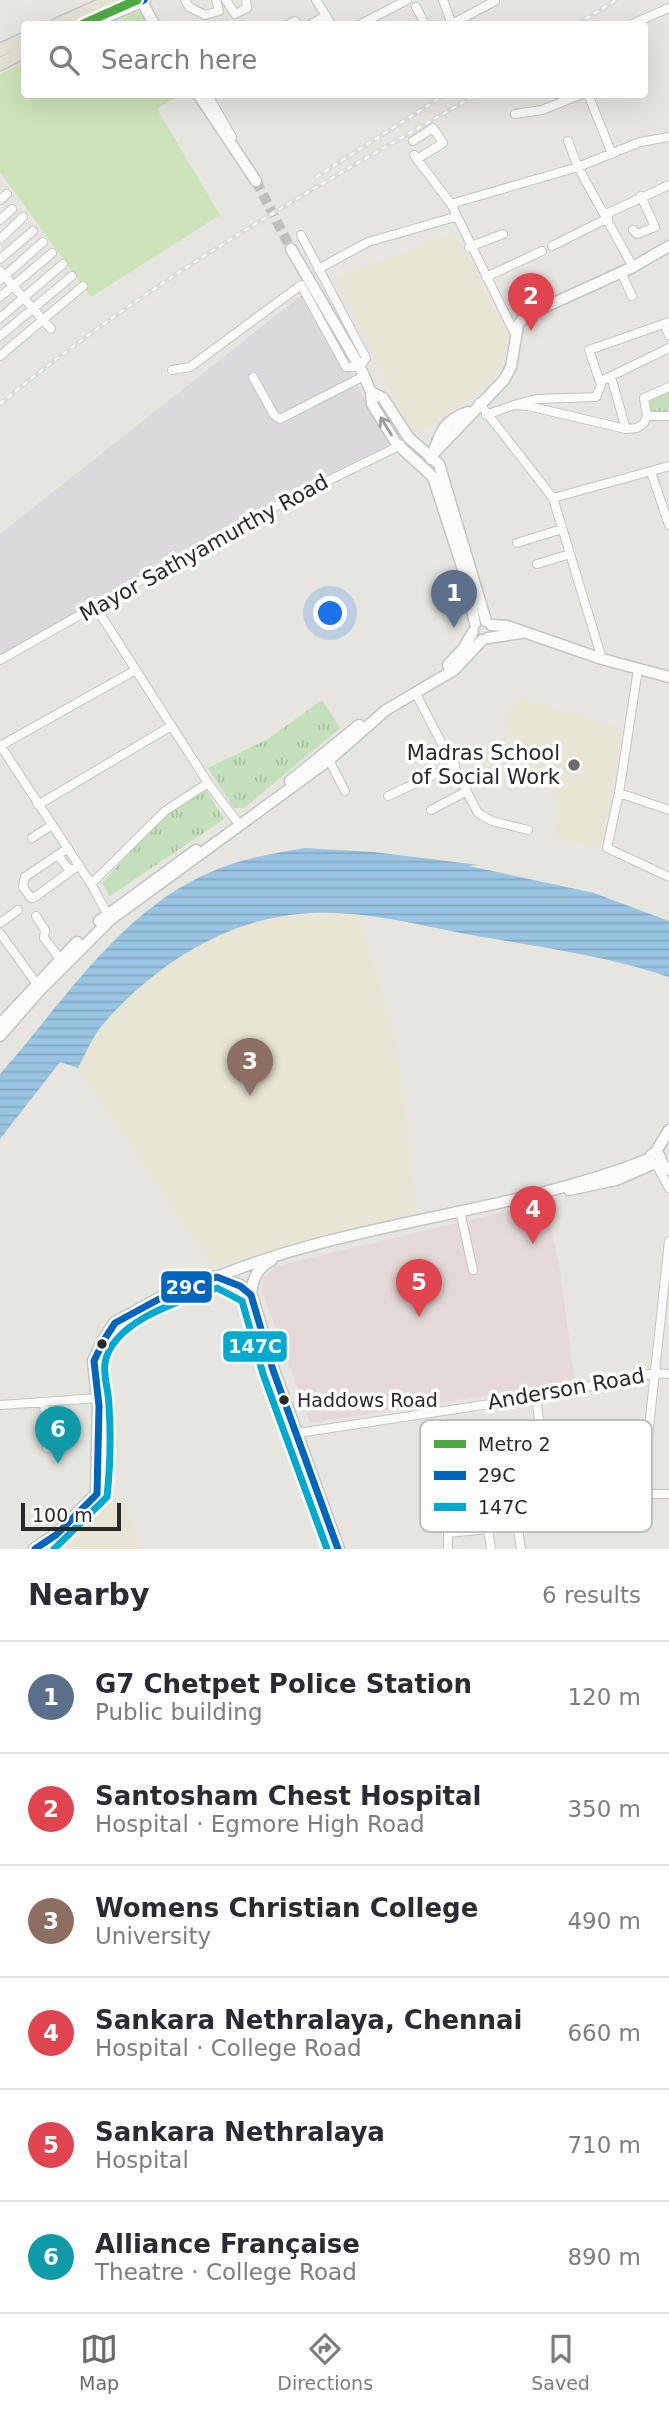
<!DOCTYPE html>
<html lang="en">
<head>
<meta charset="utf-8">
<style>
	:root { --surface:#fff; --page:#f7f7f7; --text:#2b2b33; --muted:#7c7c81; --line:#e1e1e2; --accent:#6b6b69 }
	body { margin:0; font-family:"DejaVu Sans",sans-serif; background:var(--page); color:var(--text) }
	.scale { position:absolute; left:21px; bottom:18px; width:100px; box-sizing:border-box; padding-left:7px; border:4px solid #292929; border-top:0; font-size:19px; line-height:24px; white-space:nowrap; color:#292929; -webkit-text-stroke:5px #fff; paint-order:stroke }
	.you { position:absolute; left:331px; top:614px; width:24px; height:24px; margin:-18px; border:5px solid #fff; border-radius:50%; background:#1a73e8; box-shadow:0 0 0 10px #1a73e833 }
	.badge { display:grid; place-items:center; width:46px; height:46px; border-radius:50%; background:var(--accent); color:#fff; font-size:23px; font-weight:700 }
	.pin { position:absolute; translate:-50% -58px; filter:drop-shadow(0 2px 4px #0008) }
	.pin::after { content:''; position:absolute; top:37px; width:24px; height:21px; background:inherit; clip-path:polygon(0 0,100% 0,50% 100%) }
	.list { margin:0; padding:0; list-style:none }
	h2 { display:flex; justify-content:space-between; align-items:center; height:91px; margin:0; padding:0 28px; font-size:30px }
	h2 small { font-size:23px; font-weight:400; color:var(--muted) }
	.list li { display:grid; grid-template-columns:46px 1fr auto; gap:21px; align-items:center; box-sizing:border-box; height:112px; padding:0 28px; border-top:2px solid var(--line) }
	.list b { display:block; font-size:26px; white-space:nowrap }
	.list p { margin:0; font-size:23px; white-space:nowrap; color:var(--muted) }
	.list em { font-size:23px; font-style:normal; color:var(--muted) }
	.icon { flex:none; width:38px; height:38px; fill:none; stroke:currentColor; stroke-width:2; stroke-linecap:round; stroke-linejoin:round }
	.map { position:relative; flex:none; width:669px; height:1549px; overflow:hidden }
	.search { position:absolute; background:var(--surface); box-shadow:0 7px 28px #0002; left:21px; right:21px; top:21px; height:77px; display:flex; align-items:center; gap:18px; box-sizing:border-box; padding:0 24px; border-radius:7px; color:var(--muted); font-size:26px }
	.sheet { height:763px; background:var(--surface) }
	nav { display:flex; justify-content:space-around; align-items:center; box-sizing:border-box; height:98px; border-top:2px solid var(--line); background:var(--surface); font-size:19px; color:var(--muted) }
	nav a { display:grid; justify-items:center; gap:4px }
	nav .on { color:var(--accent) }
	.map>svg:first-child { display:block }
	.industrial { fill:#dbd9db }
	.education { fill:#e8e5d5 }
	.medical { fill:#e4d9d6 }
	.grass { fill:url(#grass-tufts) }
	.pitch { fill:#cde3b9 }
	.water { fill:url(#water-rules) }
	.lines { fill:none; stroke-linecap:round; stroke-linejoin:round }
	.secondary-tunnel { stroke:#c0bfbb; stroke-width:10; stroke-dasharray:10 5; stroke-linecap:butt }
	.street-casing { stroke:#c4c4c4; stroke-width:10 }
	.secondary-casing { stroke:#c4c4c4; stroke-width:13 }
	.primary-casing { stroke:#c3c3c1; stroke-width:15 }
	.street { stroke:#fbfbfa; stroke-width:8 }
	.secondary { stroke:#fbfbfa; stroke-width:10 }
	.primary { stroke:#e4e2d4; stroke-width:12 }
	.rail-casing { stroke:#dddcde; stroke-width:4.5 }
	.rail { stroke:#fff; stroke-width:2; stroke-dasharray:5; stroke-linecap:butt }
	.bus-1-casing { stroke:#fff; stroke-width:12 }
	.bus-2-casing { stroke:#fff; stroke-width:12 }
	.bus-1 { stroke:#0065bd; stroke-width:7 }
	.bus-2 { stroke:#00a9ce; stroke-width:7 }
	.metro-1-casing { stroke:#fff; stroke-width:14 }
	.metro-1 { stroke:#4faa45; stroke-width:9 }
	.oneway { stroke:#9c9c9c }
	.poi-dot { fill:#6b6b69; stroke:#fff; stroke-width:2.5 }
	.bus-dot { fill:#292929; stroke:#fff; stroke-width:2.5 }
	.labels { text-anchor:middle; stroke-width:7; stroke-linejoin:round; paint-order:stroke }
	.bus-label { font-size:19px; fill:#292929; stroke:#fff; text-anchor:start }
	.street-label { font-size:21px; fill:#292929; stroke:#fff }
	.poi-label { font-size:21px; fill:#292929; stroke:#fff; text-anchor:end }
	.key { fill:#fff; stroke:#bfbfbf; stroke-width:2 }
	.key-label { font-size:19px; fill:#292929 }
	.line-badge { stroke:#fff; stroke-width:2.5 }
	.badge-label { font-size:19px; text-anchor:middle; font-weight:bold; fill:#fff }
</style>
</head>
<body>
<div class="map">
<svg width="669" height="1549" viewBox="0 0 669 1549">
	<defs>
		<pattern id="grass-tufts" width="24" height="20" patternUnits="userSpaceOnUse" patternTransform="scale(1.75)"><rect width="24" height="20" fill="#c4e0bb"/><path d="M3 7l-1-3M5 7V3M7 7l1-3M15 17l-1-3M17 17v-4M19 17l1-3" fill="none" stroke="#a8c0a1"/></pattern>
		<pattern id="water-rules" width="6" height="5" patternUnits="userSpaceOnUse" patternTransform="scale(1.75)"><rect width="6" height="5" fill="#99c4e2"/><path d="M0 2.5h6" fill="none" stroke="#84a8c2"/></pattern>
	</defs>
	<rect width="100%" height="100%" fill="#e6e5e0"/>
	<path class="industrial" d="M308,290L389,445L248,514L0,655V534Z"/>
	<path class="education" d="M455,233L508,335L500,368L437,423L415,433L408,429L336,278Z
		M517,698L621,727L601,848L554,838L558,803L504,720Z
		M309,913L359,915L397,1046L417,1215L213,1266L78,1068L103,1024L162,967L195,946L253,922Z
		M101,1499L124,1501L142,1549H44Z"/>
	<path class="medical" d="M545,1202L559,1265L575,1382L310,1423L262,1291L264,1278L277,1266Z"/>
	<path class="grass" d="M669,388V412H651L646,397Z
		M322,700L340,728L244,808H234L208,768L268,739Z
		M205,788L224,819L110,896L102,883L169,810Z"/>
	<path class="pitch" d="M140,11L147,24H110Z
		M24,63V94L179,95L157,109L220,215L91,297L0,172V74Z"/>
	<path class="water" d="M305,848L374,852L479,865L469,866L594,893L669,921V977C607,956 542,947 477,936C423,926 365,910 310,913C229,917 157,963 105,1022C93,1035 86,1053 78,1068L60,1062L0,1139V1074C71,994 132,891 242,861C262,855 284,852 305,848Z"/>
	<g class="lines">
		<path class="secondary-tunnel" d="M256,181L291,249"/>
		<g class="street-casing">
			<path id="street" d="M185,0L189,7L205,15L219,11L216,0
				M226,0L235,14L247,8L246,0
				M316,0L331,24
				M443,0L452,24
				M416,7L425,24
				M289,24L295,21L298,24
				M311,24L326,16
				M361,24L407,0
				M452,24L495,1
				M632,24L669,8
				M207,94L232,137
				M588,94L612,154
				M515,114L542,110L582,94
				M413,141L433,128L443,143L417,159
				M568,141L578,167L633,267
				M414,155L451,204L516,336
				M0,200L7,194
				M451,204L578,167L640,142L669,137
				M606,214L669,185
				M0,220L12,209
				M633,230L637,234L655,227L641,196
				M0,239L23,217
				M552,246L608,218
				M469,247L503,234
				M0,259L33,231
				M318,269L368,242L455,217
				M0,271L51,329
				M621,272L632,296
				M486,277L542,251
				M0,280L43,242
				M0,297L52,253
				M0,318L63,264
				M664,324L669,335
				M0,336L72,276
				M0,356L83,286
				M172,370L190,367L301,285L346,367H360L366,358L301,235
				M253,377L274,415L280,419L364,376
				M611,377L626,429
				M601,381L669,348
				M479,403L553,498L602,659
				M514,405L536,399L596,397L601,385L589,350L669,322
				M486,415L514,405L528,406L626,429L637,428L644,423L647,416H669
				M647,416L644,398L669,387
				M651,472L669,525
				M553,498L669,466
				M517,543L562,529
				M537,564L570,554
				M95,606L208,783L238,823
				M0,660L250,519L401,445
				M638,669L619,793L607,848L669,877
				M416,694L478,813L492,821L528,830
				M0,745L91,884L109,917
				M0,746L134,671
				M329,760L345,791
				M619,793L669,810
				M388,796L455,765
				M38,805L171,726
				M431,810L467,791
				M32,838L52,825
				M68,848L25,877L23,887L31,898L35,897L79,865
				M58,855L70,871
				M91,884L165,811L208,783
				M36,916L45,930L44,938L60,959
				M0,923L18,910
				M0,933L39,987
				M661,1159L669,1171
				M656,1164L669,1188
				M461,1215L473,1270
				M536,1397L549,1494H669
				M44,1402L47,1448
				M1,1405L98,1398
				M298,1433L536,1397L655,1373L669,1374
				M642,1493L669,1241
				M518,1529L521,1549
				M448,1549V1533L488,1529L491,1549"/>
		</g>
		<g class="secondary-casing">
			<path id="secondary" d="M141,0L154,24
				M198,94L256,181
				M291,249L360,367L371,392L372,404L396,443L433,477L465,576L475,624
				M371,392L383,398L409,438L439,464L486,621
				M434,453L504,380L511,367L518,325L525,316L633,267L669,246
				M431,459C439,437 441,421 468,412
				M491,625L507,626L602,659L669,677
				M488,638L521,633
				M448,665L463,649L473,632
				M290,781L359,725
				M99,921L196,850
				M0,1024L77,942
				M0,1036L41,989L110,920L329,760L386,710L454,670L482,640
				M655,1153L669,1130
				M649.5 1159a5.5 5.5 0 1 1 11 0a5.5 5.5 0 1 1-11 0Z
				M569,1190L616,1180L653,1164
				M217,1277C355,1220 510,1214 649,1159
				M251,1295C252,1281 257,1267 271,1261"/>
		</g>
		<g class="primary-casing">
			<path id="primary" d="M58,24L112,0
				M87,24L144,0
				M0,50L24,39
				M0,64L24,52
				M35,1549L56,1535L97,1494L99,1406L94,1361L104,1340L115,1323L172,1292L217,1277L240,1286L251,1295L273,1370L338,1549"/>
		</g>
		<use href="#street" class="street"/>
		<use href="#secondary" class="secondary"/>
		<use href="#primary" class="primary"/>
		<g class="rail-casing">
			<path id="rail" d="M577,24L616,0
				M316,177L446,94
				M0,404C146,282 313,188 478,94"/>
		</g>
		<use href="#rail" class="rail"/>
		<g class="bus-1-casing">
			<path id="bus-1" d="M87,24L144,0
				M35,1549L56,1535L97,1494L99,1406L94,1361L104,1340L115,1323L172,1292L217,1277L240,1286L251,1295L273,1370L338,1549"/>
		</g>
		<g class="bus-2-casing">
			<path id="bus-2" d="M54,1549L107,1497C110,1468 111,1435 109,1406C109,1392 103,1376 105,1363C112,1321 182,1300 217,1288L242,1301L263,1374L327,1549"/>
		</g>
		<use href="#bus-1" class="bus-1"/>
		<use href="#bus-2" class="bus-2"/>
		<g class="metro-1-casing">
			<path id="metro-1" d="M83,24L137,0"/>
		</g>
		<use href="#metro-1" class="metro-1"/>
	</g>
	<defs><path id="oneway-shaft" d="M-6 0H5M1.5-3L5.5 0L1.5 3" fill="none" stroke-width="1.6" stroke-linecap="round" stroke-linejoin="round" transform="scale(1.75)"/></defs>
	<use class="oneway" href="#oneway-shaft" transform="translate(386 426) rotate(-122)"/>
	<circle class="poi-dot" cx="574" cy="765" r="7"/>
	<g class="bus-dot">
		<circle cx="102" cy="1344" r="6"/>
		<circle cx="284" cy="1400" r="6"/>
	</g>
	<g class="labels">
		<g class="bus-label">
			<text x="297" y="1407">Haddows Road</text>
		</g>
		<g class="street-label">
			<text transform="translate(204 548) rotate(-29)" y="7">Mayor Sathyamurthy Road</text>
			<text transform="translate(566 1389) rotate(-10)" y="7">Anderson Road</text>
		</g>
		<g class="poi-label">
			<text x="560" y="760">Madras School<tspan x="560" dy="24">of Social Work</tspan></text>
		</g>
	</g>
	<rect x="420" y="1420" width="232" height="112" rx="10" class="key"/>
	<rect x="434" y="1440" width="32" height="8" fill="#4faa45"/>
	<rect x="434" y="1471" width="32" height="9" fill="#0065bd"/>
	<rect x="434" y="1503" width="32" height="8" fill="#00a9ce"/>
	<g class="key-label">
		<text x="478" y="1451">Metro 2</text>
		<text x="478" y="1482">29C</text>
		<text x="478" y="1514">147C</text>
	</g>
	<g class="line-badge">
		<rect x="160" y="1270" width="53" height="34" rx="7" fill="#0065bd"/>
		<rect x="222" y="1330" width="66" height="33" rx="7" fill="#00a9ce"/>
	</g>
	<g class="badge-label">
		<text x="186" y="1294">29C</text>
		<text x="255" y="1353">147C</text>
	</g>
</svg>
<div class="scale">100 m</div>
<div class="you"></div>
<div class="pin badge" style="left:454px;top:628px;background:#5c6f8a">1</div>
<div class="pin badge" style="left:531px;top:331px;background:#e0444e">2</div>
<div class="pin badge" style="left:250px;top:1096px;background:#8d6e63">3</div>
<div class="pin badge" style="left:533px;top:1244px;background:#e0444e">4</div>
<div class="pin badge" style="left:419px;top:1317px;background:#e0444e">5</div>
<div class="pin badge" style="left:58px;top:1464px;background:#0f9aa8">6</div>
<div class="search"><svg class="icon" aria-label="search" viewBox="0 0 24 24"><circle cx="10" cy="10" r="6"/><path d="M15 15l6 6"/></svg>Search here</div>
</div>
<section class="sheet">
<h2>Nearby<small>6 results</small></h2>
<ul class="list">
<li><span class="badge" style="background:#5c6f8a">1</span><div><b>G7 Chetpet Police Station</b><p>Public building</p></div><em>120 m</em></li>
<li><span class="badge" style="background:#e0444e">2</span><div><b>Santosham Chest Hospital</b><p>Hospital · Egmore High Road</p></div><em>350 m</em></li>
<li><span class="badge" style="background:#8d6e63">3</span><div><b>Womens Christian College</b><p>University</p></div><em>490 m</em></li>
<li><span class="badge" style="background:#e0444e">4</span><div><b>Sankara Nethralaya, Chennai</b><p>Hospital · College Road</p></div><em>660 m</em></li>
<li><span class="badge" style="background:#e0444e">5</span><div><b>Sankara Nethralaya</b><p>Hospital</p></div><em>710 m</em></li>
<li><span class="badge" style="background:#0f9aa8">6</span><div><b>Alliance Française</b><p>Theatre · College Road</p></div><em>890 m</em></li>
</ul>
</section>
<nav>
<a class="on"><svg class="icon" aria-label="map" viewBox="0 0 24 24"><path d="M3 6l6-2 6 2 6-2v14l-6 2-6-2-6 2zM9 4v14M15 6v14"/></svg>Map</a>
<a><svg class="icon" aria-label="directions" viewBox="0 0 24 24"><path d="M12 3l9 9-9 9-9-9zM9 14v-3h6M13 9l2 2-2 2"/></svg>Directions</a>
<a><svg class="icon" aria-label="saved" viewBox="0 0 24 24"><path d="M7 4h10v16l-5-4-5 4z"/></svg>Saved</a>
</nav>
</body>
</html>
